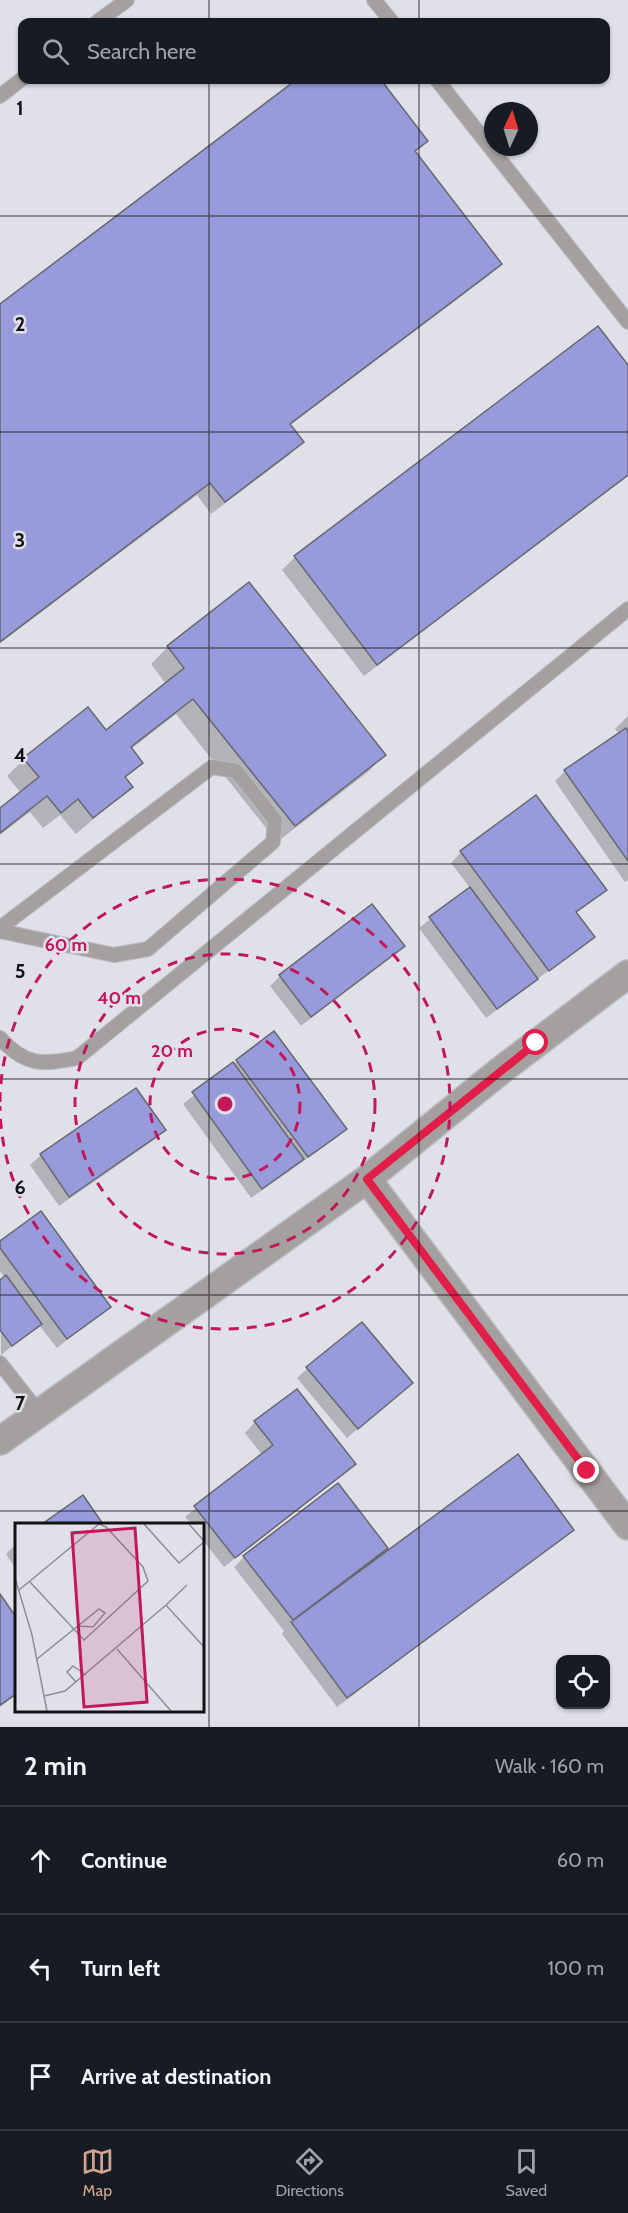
<!DOCTYPE html>
<html lang="en">
<head>
<meta charset="utf-8">
<style>
	:root { --surface:#171b24; --page:#242831; --text:#f1f3f6; --muted:#9ea1a6; --line:#363941; --accent:#cfa38c }
	body { margin:0; font-family:Cabin,sans-serif; background:var(--page); color:var(--text) }
	.controls { position:absolute; right:18px; bottom:18px; display:grid; overflow:hidden; border-radius:12px; box-shadow:0 2px 4px #0004 }
	.controls button { width:54px; height:54px; display:grid; place-items:center; padding:0; border:0; border-bottom:2px solid var(--line); background:var(--surface); color:var(--text); font:30px sans-serif }
	.compass { position:absolute; left:484px; top:102px; width:54px; height:54px; border-radius:50%; background:var(--surface); box-shadow:0 2px 4px #0004; rotate:4deg }
	.stop { position:absolute; width:18px; height:18px; margin:-14px; border:4px solid #e11d48; border-radius:50%; background:#fff }
	.stop.end { background:#e11d48; border-color:#fff; box-shadow:0 2px 6px #0008 }
	.list { margin:0; padding:0; list-style:none }
	h2 { display:flex; justify-content:space-between; align-items:center; height:78px; margin:0; padding:0 24px; font-size:26px }
	h2 small { font-size:20px; font-weight:400; color:var(--muted) }
	.list li { display:grid; grid-template-columns:39px 1fr auto; gap:18px; align-items:center; box-sizing:border-box; height:108px; padding:0 24px; border-top:2px solid var(--line) }
	.list b { display:block; font-size:22px; white-space:nowrap }
	.list em { font-size:20px; font-style:normal; color:var(--muted) }
	.icon { flex:none; width:33px; height:33px; fill:none; stroke:currentColor; stroke-width:2; stroke-linecap:round; stroke-linejoin:round }
	.map { position:relative; flex:none; width:628px; height:1727px; overflow:hidden }
	.search { position:absolute; background:var(--surface); box-shadow:0 2px 4px #0004; left:18px; right:18px; top:18px; height:66px; display:flex; align-items:center; gap:15px; box-sizing:border-box; padding:0 21px; border-radius:12px; color:var(--muted); font-size:22px }
	.sheet { height:402px; background:var(--surface) }
	nav { display:flex; justify-content:space-around; align-items:center; box-sizing:border-box; height:84px; border-top:2px solid var(--line); background:var(--surface); font-size:16px; color:var(--muted) }
	nav a { display:grid; justify-items:center; gap:3px }
	nav .on { color:var(--accent) }
	.map>svg:first-child { display:block }
	.shadow { fill:#0003 }
	.building { fill:#979bdb; stroke:#67676f; stroke-width:1.5 }
	.lines { fill:none; stroke-linecap:round; stroke-linejoin:round }
	.lane-casing { stroke:#babbc2; stroke-width:16 }
	.street-casing { stroke:#babbc2; stroke-width:30 }
	.lane { stroke:#a4a09f; stroke-width:14 }
	.street { stroke:#a4a09f; stroke-width:27 }
	.route { stroke:#e11d48; stroke-width:8 }
	.grid { fill:none; stroke:#121215; stroke-width:1.5; stroke-opacity:0.55 }
	.ring { fill:none; stroke:#c2185b; stroke-width:3; stroke-dasharray:10 8 }
	.inset-road { fill:none; stroke:#8d8e94; stroke-width:1.5 }
	.view { fill:#c2185b; fill-opacity:0.15; stroke:#c2185b; stroke-width:3 }
	.inset-edge { fill:none; stroke:#121215; stroke-width:3 }
	.grid-label { font-size:20px; text-anchor:middle; font-weight:bold; fill:#121215; stroke:#dfe0e8; stroke-width:5; stroke-linejoin:round; paint-order:stroke }
	.centre { fill:#c2185b; stroke:#dfe0e8; stroke-width:3 }
	.ring-label { font-size:18px; text-anchor:middle; font-weight:bold; fill:#c2185b; stroke:#dfe0e8; stroke-width:5; stroke-linejoin:round; paint-order:stroke }
</style>
</head>
<body>
<div class="map">
<svg width="628" height="1727" viewBox="0 0 628 1727">
	<rect width="100%" height="100%" fill="#dfe0e8"/>
	<path class="shadow" d="M299,80H379L426,141L414,153L500,264L487,277L289,426L302,442L289,455L211,514L197,495L0,643V305Z
		M628,367V476L364,676L282,570L295,557Z
		M249,584L384,755L368,772L277,842L176,714L131,749L141,762L125,779L131,787L76,834L60,815L43,828L30,812L0,835V809L21,793L7,776L24,759L88,709L106,732L166,684L151,664L168,647Z
		M628,716V880L625,882L555,781L565,771L619,734L615,729Z
		M461,852L605,890L575,914L593,937L486,1018L419,928L470,888L451,863Z
		M403,946L301,1026L270,986L280,976Z
		M237,1061L345,1129L335,1139L251,1198L183,1104Z
		M135,1090L164,1130L154,1140L59,1206L30,1165L41,1155Z
		M0,1242L109,1306L57,1348L39,1325L1,1355L0,1281L5,1278L0,1272Z
		M308,1368L411,1383L347,1438L297,1378Z
		M255,1422L354,1464L224,1567L202,1539V1524H191L185,1517L262,1455L245,1433Z
		M82,1498L101,1524H44Z
		M572,1530L337,1707L282,1634L284,1631L234,1567L244,1557L386,1548L373,1563Z
		M16,1544V1569L6,1554Z
		M0,1597L16,1620V1695L0,1707Z"/>
	<path class="building" d="M296,80H381L428,141L415,151L502,264L290,424L304,442L225,502L210,483L0,642V304Z
		M598,326L628,365V475L377,665L294,556Z
		M249,582L386,755L295,826L193,699L131,747L143,763L125,777L133,787L93,818L78,799L61,813L47,796L0,833V808L39,777L23,758L88,707L106,730L184,668L167,646Z
		M626,728L628,731V861L564,770Z
		M536,795L607,890L576,912L595,937L549,971L460,851Z
		M470,887L538,979L497,1009L429,917Z
		M372,904L405,946L311,1017L279,975Z
		M274,1031L347,1129L308,1157L236,1060Z
		M233,1062L304,1159L262,1189L192,1092Z
		M136,1088L166,1130L69,1197L40,1154Z
		M41,1211L111,1307L67,1339L0,1248V1241Z
		M6,1275L42,1324L12,1346L0,1330V1280Z
		M362,1322L413,1383L358,1429L306,1367Z
		M297,1389L356,1464L235,1558L194,1506L273,1445L254,1421Z
		M518,1454L574,1530L347,1698L291,1622Z
		M338,1483L388,1548L293,1620L243,1556Z
		M83,1495L103,1524H42Z
		M0,1594L16,1617V1694L0,1705Z"/>
	<g class="lines">
		<g class="lane-casing">
			<path id="lane" d="M374,0L392,22
				M97,22L127,0
				M437,80L628,322
				M0,96L22,79
				M0,928L212,767L236,771L275,820L273,842L148,949L114,955L0,931
				M0,1038C25,1066 42,1065 77,1058L628,609
				M0,1363L40,1414"/>
		</g>
		<g class="street-casing">
			<path id="street" d="M367,1179L628,1526
				M0,1441L367,1179L500,1071L628,974"/>
		</g>
		<use href="#lane" class="lane"/>
		<use href="#street" class="street"/>
	</g>
	<g class="lines">
		<path class="route" d="M536,1043L367,1179L587,1471"/>
	</g>
	<path class="grid" d="M209,0V22M419,0V22M209,80V1727M419,80V1727M0,216H628M0,432H628M0,648H628M0,864H628M0,1079H628M0,1295H628M0,1511H628"/>
	<g class="ring">
		<circle cx="225" cy="1104" r="75"/>
		<circle cx="225" cy="1104" r="150"/>
		<path d="M0 1102A225 225 0 1 1 0 1106"/>
	</g>
	<g transform="translate(15 1523)">
		<rect width="189" height="189" fill="#dfe0e8"/>
		<path class="inset-road" d="M129,1L164,40L189,19M174,1L189,18M0,55L17,112L32,188M4,67L84,1L91,4L128,44L133,58L69,117L15,59M151,82L172,62M102,126L156,188M22,136L84,86L90,90L78,104L63,103M61,159L52,149L58,143L71,152M29,173L50,168L151,82L189,124"/>
		<path class="view" d="M120,5L132,179L69,184L57,10Z"/>
		<rect width="189" height="189" class="inset-edge"/>
	</g>
	<g class="grid-label">
		<text x="20" y="115">1</text>
		<text x="20" y="331">2</text>
		<text x="20" y="547">3</text>
		<text x="20" y="762">4</text>
		<text x="20" y="978">5</text>
		<text x="20" y="1194">6</text>
		<text x="20" y="1410">7</text>
	</g>
	<circle cx="225" cy="1104" r="9" class="centre"/>
	<g class="ring-label">
		<text x="66" y="951">60 m</text>
		<text x="119" y="1004">40 m</text>
		<text x="172" y="1057">20 m</text>
	</g>
</svg>
<div class="controls">
<button><svg class="icon" aria-label="locate" viewBox="0 0 24 24"><circle cx="12" cy="12" r="6"/><path d="M12 2v4M12 18v4M2 12h4M18 12h4"/></svg></button>
</div>
<svg class="compass" viewBox="-18 -18 36 36"><path d="M0-13l5 13h-10z" fill="#e53935"/><path d="M0 13l5-13h-10z" fill="#9ea1a6"/></svg>
<div class="stop" style="left:536px;top:1043px"></div>
<div class="stop end" style="left:587px;top:1471px"></div>
<div class="search"><svg class="icon" aria-label="search" viewBox="0 0 24 24"><circle cx="10" cy="10" r="6"/><path d="M15 15l6 6"/></svg>Search here</div>
</div>
<section class="sheet">
<h2>2 min<small>Walk · 160 m</small></h2>
<ul class="list">
<li><svg class="icon" aria-label="ahead" viewBox="0 0 24 24"><path d="M12 20V5M6 11l6-6 6 6"/></svg><div><b>Continue</b></div><em>60 m</em></li>
<li><svg class="icon" aria-label="left" viewBox="0 0 24 24"><path d="M17 20v-9H6M10 6l-5 5 5 5"/></svg><div><b>Turn left</b></div><em>100 m</em></li>
<li><svg class="icon" aria-label="arrive" viewBox="0 0 24 24"><path d="M6 21V4h12l-3 4 3 4H6"/></svg><div><b>Arrive at destination</b></div></li>
</ul>
</section>
<nav>
<a class="on"><svg class="icon" aria-label="map" viewBox="0 0 24 24"><path d="M3 6l6-2 6 2 6-2v14l-6 2-6-2-6 2zM9 4v14M15 6v14"/></svg>Map</a>
<a><svg class="icon" aria-label="directions" viewBox="0 0 24 24"><path d="M12 3l9 9-9 9-9-9zM9 14v-3h6M13 9l2 2-2 2"/></svg>Directions</a>
<a><svg class="icon" aria-label="saved" viewBox="0 0 24 24"><path d="M7 4h10v16l-5-4-5 4z"/></svg>Saved</a>
</nav>
</body>
</html>
